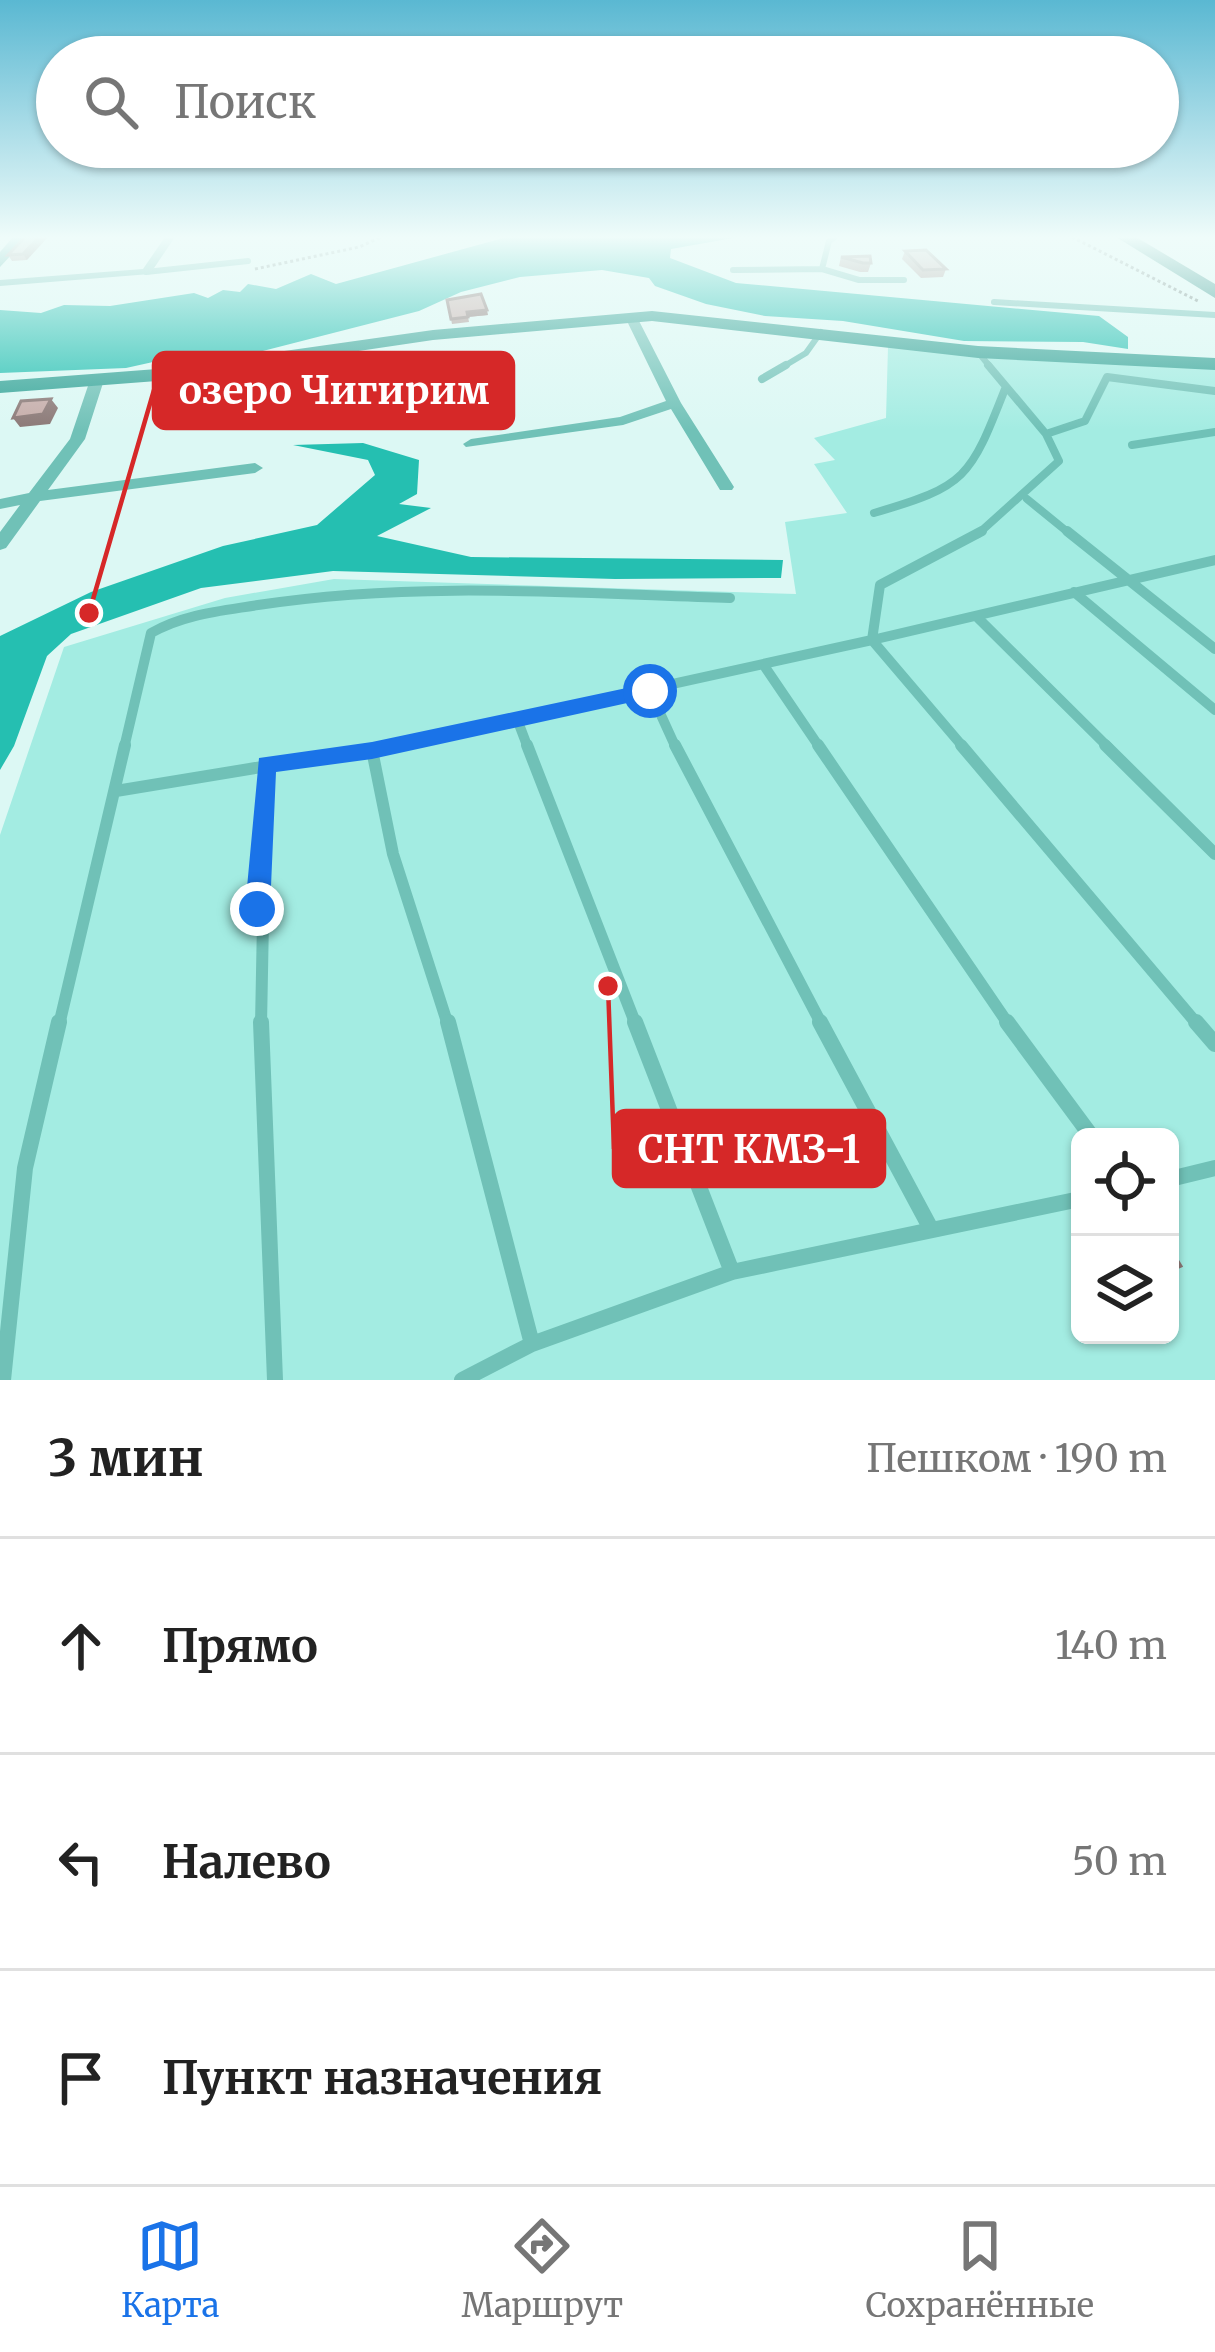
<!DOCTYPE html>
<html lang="ru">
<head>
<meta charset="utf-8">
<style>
	:root { --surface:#fff; --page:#f2f2f2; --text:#222; --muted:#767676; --line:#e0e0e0; --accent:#1a73e8 }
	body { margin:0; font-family:Merriweather,serif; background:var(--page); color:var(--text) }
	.controls { position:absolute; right:36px; bottom:36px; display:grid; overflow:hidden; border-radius:18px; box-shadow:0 3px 9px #0004 }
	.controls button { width:108px; height:108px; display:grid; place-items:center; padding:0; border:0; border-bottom:3px solid var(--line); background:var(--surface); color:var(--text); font:60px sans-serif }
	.stop { position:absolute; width:36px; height:36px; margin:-27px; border:9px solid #1a73e8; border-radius:50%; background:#fff }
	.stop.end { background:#1a73e8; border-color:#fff; box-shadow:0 3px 12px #0008 }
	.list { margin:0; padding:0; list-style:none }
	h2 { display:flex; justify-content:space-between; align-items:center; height:156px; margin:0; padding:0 48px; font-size:51px }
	h2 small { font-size:39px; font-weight:400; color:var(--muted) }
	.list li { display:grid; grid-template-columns:78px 1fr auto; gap:36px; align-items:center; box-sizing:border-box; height:216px; padding:0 48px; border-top:3px solid var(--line) }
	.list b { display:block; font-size:45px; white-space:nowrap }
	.list em { font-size:39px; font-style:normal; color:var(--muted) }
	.icon { flex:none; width:66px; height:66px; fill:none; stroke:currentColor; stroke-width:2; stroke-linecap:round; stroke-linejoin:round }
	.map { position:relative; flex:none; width:1215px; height:1380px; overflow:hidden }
	.search { position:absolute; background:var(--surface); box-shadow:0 3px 9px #0004; left:36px; right:36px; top:36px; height:132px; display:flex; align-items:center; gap:30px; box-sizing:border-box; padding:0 42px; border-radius:66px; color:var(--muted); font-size:45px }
	.sheet { height:804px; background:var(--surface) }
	nav { display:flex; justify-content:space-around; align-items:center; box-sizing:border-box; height:168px; border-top:3px solid var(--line); background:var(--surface); font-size:33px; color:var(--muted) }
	nav a { display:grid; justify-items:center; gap:6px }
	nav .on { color:var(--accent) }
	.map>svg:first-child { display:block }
	.green { fill:#a3ece2; fill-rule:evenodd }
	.water { fill:#25bfb1 }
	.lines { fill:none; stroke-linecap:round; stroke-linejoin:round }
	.path { stroke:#728582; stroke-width:3; stroke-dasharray:3 3; stroke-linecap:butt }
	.lane-far4 { stroke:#70c1b7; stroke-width:6 }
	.lane-far3 { stroke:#70c1b7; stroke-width:8 }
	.lane-far2 { stroke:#70c1b7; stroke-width:10 }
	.lane-far1 { stroke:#70c1b7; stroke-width:12 }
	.lane { stroke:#70c1b7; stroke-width:16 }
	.street { fill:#70c1b7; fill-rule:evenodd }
	.secondary { fill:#36a498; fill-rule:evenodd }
	.primary { fill:#228b81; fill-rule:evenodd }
	.wall { fill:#aa9491 }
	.shaded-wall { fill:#8b7876 }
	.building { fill:#c6aca9; stroke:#8b7876; stroke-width:3 }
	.route { fill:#1a73e8 }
	.leader { fill:none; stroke:#d62828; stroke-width:4.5 }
	.callout-dot { fill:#d62828; stroke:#fff; stroke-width:4.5 }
	.callout { fill:#d62828; stroke:#d62828; stroke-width:4.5 }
	.callout-label { font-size:39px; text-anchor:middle; font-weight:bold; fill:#fff }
</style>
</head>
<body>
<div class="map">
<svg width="1215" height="1380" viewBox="0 0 1215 1380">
	<rect width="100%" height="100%" fill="#dcf8f4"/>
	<path class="green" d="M888,347L1215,369V1380H0V835L64,647L225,598L334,579L796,594L785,522L847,513L814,464L835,460L814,438L886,418ZM1080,1137H1170V1335H1080Z"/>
	<path class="water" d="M507,237H739L671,249L670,258L736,283L1099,316L1128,337V349L1083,342L964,341L843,321L765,316L706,304L655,286L649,278L602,270L520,277L461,292L419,311L239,357L236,353L179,366L153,362L126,368L0,373V310L41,313L64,305L110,306L194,293L208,298L223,290L240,292L248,284L276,289L311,274L336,284Z
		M363,443L419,460L417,494L399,504L431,508L377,536L471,557L783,560L781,578L615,579L333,571L201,588L71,634L47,656L14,746L0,770V636L91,592L223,546L317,525L375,475L368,460L293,445Z"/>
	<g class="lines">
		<path class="path" d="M1072,237L1198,301
			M255,269L359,247L381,237"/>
		<path class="lane-far4" d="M835,237L829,241L822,269L859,280H904
			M733,270L822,269
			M146,272L248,261
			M994,302L1215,315
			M978,352L991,368
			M781,368L806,353L821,332"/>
		<path class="lane-far3" d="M762,379L786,365
			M1046,434L1085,421L1107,377L1215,391
			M1132,445L1215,432
			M1027,499L1070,534
			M874,513C967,486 970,478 1005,389
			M978,534L1059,461L1046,434L988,365"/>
		<path class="lane-far2" d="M1067,531L1215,649
			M1074,592L1215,710
			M977,617L1109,748
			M765,667L820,748
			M650,691L676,748
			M517,719L528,748
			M124,748L151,633C184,614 221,611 258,605C414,581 572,593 730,598
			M381,748L872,640L880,585L982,531
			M964,748L872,640L1215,560"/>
		<path class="lane-far1" d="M527,745L636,1025
			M675,745L822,1025
			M818,745L1009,1025
			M961,745L1198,1025
			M1105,745L1215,854
			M372,750L393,854L448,1025
			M116,791L395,745
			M59,1025L125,745
			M261,1025L266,764"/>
		<path class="lane" d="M261,1022L275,1380
			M448,1022L532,1344
			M635,1022L732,1272
			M820,1022L931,1229
			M1007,1022L1092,1137
			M1196,1022L1215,1044
			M1170,1179L1215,1168
			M3,1380L25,1168L59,1022
			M462,1380L532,1344L732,1272L1080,1199"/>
		<path class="street" d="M165,237H175L150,274L0,286V280L143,269Z
			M631,313L637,317L681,403L734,487L732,490H720L671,409L623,425L466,447L463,444L471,439L620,417L666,401L625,317Z
			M97,376L104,380L85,439L48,490L255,463L263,468L255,473L40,501L6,548L0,550V532L20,505L0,509V499L29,493L70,439L90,380Z"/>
		<path class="secondary" d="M13,237H28L0,267V252Z
			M652,311L978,346L1215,358V370L978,358L652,321L433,340L157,381L0,393V381L157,369L433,330Z"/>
		<path class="primary" d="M1116,237H1136L1215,284V298Z"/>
	</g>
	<path class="wall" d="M25,237L27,260L12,261L8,255Z
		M905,251L946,269L943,277L921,278L902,259Z
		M841,257L871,263L868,272H860L839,266Z
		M447,300L488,315L468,317L469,322L452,324Z"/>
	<path class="shaded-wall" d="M39,237H48L27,260L23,254Z
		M487,310L488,315L467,317V312Z
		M51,399L58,408L50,424L20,427L13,418Z"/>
	<path class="building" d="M25,237H39L23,254L8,255Z
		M926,250L946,269L923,270L905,251Z
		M870,256L871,263H863L841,257Z
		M481,294L487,310L467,312L468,317L451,319L447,300Z
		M51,399L43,414L13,418L21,401Z
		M1170,1248L1181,1266L1170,1271Z"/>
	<linearGradient id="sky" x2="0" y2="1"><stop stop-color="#5ab8d2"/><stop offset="0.55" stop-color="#effcfa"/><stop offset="1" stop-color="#effcfa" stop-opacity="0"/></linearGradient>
	<rect width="1215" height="431" fill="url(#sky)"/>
	<path class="route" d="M650,683L660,691L650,698L372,759L276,772L270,909L266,917H249L245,909L259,758L372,742Z"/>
	<path class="leader" d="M89 613L154 390M608 986L614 1149"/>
	<g class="callout-dot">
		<circle cx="89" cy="613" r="12"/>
		<circle cx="608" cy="986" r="12"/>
	</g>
	<g class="callout">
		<rect x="154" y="353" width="359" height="75" rx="12"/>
		<rect x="614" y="1111" width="270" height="75" rx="12"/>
	</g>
	<g class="callout-label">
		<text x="334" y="404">озеро Чигирим</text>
		<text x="749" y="1163">СНТ КМЗ-1</text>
	</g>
</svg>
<div class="controls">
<button><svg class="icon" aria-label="locate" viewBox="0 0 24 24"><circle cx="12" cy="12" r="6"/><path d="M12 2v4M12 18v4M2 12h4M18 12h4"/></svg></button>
<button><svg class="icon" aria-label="layers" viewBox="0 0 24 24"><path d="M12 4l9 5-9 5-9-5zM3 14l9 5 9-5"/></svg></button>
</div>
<div class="stop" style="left:650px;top:691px"></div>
<div class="stop end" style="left:257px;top:909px"></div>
<div class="search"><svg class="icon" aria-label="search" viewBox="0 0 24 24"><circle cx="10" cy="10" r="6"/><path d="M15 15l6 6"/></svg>Поиск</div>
</div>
<section class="sheet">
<h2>3 мин<small>Пешком · 190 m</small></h2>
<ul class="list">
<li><svg class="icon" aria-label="ahead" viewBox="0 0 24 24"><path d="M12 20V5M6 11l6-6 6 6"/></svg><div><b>Прямо</b></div><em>140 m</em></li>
<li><svg class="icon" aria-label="left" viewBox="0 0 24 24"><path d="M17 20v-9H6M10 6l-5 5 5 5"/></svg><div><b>Налево</b></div><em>50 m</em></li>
<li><svg class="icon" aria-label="arrive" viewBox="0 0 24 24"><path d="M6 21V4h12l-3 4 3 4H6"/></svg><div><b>Пункт назначения</b></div></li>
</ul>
</section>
<nav>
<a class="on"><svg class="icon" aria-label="map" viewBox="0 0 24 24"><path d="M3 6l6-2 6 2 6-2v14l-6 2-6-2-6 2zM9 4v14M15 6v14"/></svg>Карта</a>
<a><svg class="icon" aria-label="directions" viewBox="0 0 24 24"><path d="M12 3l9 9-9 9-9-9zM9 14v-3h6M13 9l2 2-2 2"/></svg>Маршрут</a>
<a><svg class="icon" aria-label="saved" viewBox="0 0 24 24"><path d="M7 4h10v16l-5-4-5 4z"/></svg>Сохранённые</a>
</nav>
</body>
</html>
